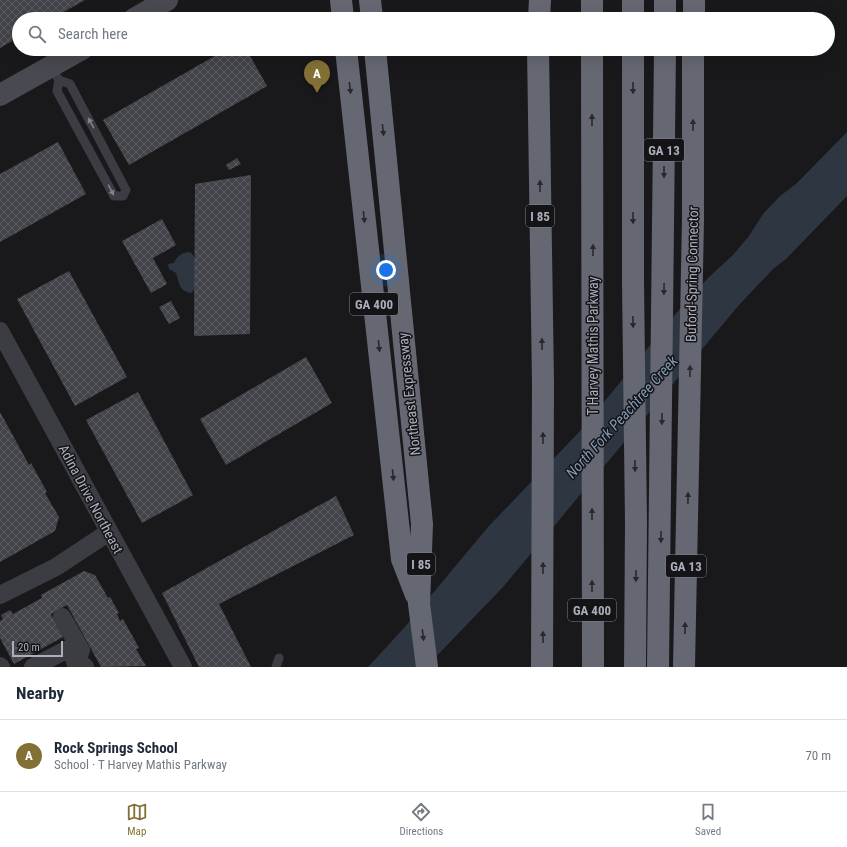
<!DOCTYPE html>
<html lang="en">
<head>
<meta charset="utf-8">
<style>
	:root { --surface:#fff; --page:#f2f2f3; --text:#1f2937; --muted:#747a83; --line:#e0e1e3; --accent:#837034 }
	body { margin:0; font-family:"Roboto Condensed",sans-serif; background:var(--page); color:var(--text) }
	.scale { position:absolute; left:12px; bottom:10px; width:51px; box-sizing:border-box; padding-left:4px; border:2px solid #abafbc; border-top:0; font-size:11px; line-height:14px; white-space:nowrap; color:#abafbc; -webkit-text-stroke:3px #141417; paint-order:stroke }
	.you { position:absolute; left:386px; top:270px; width:14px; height:14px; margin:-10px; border:3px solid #fff; border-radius:50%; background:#1a73e8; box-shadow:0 0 0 6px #1a73e833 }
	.badge { display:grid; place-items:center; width:26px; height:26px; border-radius:50%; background:var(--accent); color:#fff; font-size:13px; font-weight:700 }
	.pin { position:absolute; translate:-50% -33px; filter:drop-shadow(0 1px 2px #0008) }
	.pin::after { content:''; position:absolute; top:21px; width:14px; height:12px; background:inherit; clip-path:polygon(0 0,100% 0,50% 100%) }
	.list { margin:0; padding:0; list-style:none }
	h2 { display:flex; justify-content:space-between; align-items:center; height:52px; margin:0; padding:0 16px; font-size:17px }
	h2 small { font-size:13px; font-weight:400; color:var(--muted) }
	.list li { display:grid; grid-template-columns:26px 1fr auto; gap:12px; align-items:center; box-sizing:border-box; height:72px; padding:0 16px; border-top:1px solid var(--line) }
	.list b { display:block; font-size:15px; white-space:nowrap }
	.list p { margin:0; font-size:13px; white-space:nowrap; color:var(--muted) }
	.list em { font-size:13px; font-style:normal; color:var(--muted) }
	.icon { flex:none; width:22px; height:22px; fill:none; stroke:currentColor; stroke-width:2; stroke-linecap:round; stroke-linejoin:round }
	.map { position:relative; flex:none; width:847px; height:667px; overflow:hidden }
	.search { position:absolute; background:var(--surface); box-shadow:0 4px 16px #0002; left:12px; right:12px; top:12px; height:44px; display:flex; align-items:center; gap:10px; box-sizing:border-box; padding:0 14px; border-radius:22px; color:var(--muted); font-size:15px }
	.sheet { height:124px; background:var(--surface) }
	nav { display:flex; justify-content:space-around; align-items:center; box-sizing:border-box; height:56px; border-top:1px solid var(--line); background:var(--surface); font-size:11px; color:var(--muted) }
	nav a { display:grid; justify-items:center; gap:2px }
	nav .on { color:var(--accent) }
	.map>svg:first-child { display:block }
	.water { fill:#2e3741 }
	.building { fill:url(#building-cross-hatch) }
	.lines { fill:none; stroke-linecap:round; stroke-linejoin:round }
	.lane { stroke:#3c3c43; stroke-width:9 }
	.street { stroke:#3c3c43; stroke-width:18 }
	.secondary { stroke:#484951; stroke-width:22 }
	.highway { stroke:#656872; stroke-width:22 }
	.oneway { fill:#28292e }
	.oneway2 { fill:#7f818c }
	.labels { text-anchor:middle; stroke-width:3; stroke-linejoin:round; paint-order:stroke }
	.shield { fill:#141417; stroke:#7e808a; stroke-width:1 }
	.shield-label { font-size:13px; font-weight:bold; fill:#abafbc }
	.street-label { font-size:14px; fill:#abafbc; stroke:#141417 }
	.water-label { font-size:15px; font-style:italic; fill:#809ab8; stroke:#141417 }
</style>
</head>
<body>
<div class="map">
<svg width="847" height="667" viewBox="0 0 847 667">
	<defs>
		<pattern id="building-cross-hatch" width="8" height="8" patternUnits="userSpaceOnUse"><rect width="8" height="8" fill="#434449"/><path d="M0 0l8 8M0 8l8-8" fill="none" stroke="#5b5c61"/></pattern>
	</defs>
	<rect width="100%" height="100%" fill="#19191c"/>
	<path class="water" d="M847,132V196L786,259L773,269L739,305L503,587L426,667H368L403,629L488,527L582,429L683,305L710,276L733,255L749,236L763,214L780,196L796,184Z
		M190,252C200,260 197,276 197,287L191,293C178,290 180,284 176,273L169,269L168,264L174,263C178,255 181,253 190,252Z"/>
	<path class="building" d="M0,0H85L51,19H19V37L0,48Z
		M227,49H246L267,86L129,165L103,120Z
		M58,142L86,194L0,242V174Z
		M237,158L241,164L229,170L226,165Z
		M251,175L250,334L194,336L195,184Z
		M162,219L176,245L153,258L167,284L151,293L122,241Z
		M69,271L127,377L75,406L17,299Z
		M171,301L180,318L169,324L159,307Z
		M306,357L332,403L226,465L200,419Z
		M138,392L193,495L142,523L86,420Z
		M0,412L29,465L31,463L47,492L45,493L59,517L55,531L0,562Z
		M336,496L354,535L219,604L251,667H199L162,593Z
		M84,571L95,575L108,598L110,597L119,613L117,614L120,621L123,619L139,648L136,649L146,666L101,667L67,605L51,614L63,637L14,664L0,638V621L3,619L1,615L10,610L13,614L42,598L41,595Z"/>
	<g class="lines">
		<path class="lane" d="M51,67L59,80L57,91L114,196H123
			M59,80L70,84L126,190L123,196
			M276,667L279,658"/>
		<path class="street" d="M0,331L183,667
			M0,595L56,567L109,532
			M62,617L81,650L78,659L75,662
			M0,666L1,667
			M33,667L66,650L85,667"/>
		<path class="secondary" d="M134,19L167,0
			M0,95L82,49"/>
		<path class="highway" d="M341,0L343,19
			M370,0L372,19
			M592,0V19
			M539,19L540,0
			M633,19V0
			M665,19V0
			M694,19V0
			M346,49L402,559L416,595
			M375,49L422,524L419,604L427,667
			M538,49L543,383L542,667
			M592,49L593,667
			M633,49V283L636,523L635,667
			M658,667C661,461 664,255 665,49
			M684,667L693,220V49"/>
	</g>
	<defs><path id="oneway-solid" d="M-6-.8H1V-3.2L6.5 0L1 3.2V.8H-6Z"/></defs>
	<g class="oneway">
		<use href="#oneway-solid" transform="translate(350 88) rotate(84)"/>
		<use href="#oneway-solid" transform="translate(633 88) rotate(90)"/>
		<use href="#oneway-solid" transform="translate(592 120) rotate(-90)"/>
		<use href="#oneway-solid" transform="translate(693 125) rotate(-90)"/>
		<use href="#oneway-solid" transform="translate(383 130) rotate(84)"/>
		<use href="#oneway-solid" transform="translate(664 172) rotate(90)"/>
		<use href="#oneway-solid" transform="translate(540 186) rotate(-91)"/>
		<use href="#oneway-solid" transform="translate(364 217) rotate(84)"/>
		<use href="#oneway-solid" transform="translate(633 218) rotate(90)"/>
		<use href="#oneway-solid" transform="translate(593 250) rotate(-90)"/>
		<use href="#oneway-solid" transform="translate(664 289) rotate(91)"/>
		<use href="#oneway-solid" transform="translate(633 322) rotate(89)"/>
		<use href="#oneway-solid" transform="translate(542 344) rotate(-91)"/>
		<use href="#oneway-solid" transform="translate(379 346) rotate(84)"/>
		<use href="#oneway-solid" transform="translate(690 371) rotate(-89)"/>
		<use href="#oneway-solid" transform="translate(662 419) rotate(91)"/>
		<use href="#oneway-solid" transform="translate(543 438) rotate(-90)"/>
		<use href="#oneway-solid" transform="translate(635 466) rotate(89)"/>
		<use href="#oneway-solid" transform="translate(393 475) rotate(84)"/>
		<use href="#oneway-solid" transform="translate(688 498) rotate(-89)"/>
		<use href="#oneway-solid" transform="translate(592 514) rotate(-90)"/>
		<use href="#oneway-solid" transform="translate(661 537) rotate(91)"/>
		<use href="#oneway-solid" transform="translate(543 568) rotate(-90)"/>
		<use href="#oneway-solid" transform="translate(636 576) rotate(91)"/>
		<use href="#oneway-solid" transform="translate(592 586) rotate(-90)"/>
		<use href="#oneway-solid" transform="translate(685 628) rotate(-89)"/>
		<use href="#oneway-solid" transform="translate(423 635) rotate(83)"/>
		<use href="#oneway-solid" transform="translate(543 637) rotate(-90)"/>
	</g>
	<g class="oneway2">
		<use href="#oneway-solid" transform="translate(91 123) rotate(-119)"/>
		<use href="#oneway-solid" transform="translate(111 190) rotate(62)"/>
	</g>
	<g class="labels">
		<g class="shield">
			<rect x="644" y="139" width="40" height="22" rx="3"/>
			<rect x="526" y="205" width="28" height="22" rx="3"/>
			<rect x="350" y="293" width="48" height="22" rx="3"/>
			<rect x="407" y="553" width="28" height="22" rx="3"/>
			<rect x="666" y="555" width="40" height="22" rx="3"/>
			<rect x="568" y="599" width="48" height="22" rx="3"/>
		</g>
		<g class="shield-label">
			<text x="664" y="155">GA 13</text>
			<text x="540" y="221">I 85</text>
			<text x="374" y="309">GA 400</text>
			<text x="421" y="569">I 85</text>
			<text x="686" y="571">GA 13</text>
			<text x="592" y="615">GA 400</text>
		</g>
		<g class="street-label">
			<text transform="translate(692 274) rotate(-89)" y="5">Buford-Spring Connector</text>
			<text transform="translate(593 346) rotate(-90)" y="5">T Harvey Mathis Parkway</text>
			<text transform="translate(409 394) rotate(-96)" y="5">Northeast Expressway</text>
			<text transform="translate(91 499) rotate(62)" y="5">Adina Drive Northeast</text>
		</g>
		<g class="water-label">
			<text transform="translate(622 417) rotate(-48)" y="5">North Fork Peachtree Creek</text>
		</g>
	</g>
</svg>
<div class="scale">20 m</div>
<div class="you"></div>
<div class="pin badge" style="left:317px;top:93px">A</div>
<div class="search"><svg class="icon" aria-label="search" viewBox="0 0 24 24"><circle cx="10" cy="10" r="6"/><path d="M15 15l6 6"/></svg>Search here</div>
</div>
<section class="sheet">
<h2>Nearby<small></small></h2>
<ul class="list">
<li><span class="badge">A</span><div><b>Rock Springs School</b><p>School · T Harvey Mathis Parkway</p></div><em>70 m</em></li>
</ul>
</section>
<nav>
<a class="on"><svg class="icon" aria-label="map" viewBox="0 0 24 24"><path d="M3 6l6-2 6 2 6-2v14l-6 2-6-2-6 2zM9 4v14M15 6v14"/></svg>Map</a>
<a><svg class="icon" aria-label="directions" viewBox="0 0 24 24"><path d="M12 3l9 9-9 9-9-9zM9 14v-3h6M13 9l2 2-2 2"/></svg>Directions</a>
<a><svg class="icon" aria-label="saved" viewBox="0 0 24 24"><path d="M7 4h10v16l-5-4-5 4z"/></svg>Saved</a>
</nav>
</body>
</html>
